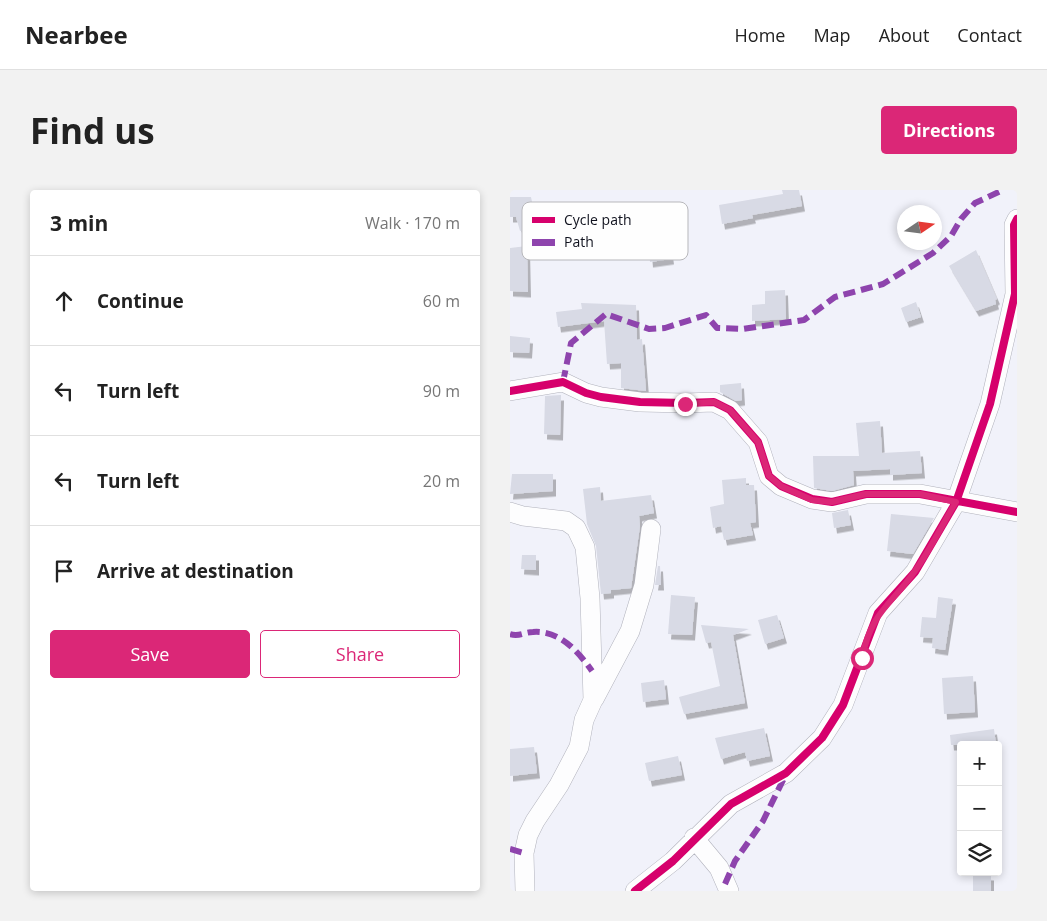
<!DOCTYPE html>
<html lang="en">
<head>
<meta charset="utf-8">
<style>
	:root { --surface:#fff; --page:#f2f2f2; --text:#222; --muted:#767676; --line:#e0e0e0; --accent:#db2777 }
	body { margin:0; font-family:"Open Sans",sans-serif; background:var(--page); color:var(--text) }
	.controls { position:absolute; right:15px; bottom:15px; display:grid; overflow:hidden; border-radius:5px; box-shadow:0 2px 8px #0003 }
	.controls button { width:45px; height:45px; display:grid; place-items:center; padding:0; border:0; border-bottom:1px solid var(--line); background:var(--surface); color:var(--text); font:25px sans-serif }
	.compass { position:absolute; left:387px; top:15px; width:45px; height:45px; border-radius:50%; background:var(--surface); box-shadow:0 2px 8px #0003; rotate:77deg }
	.stop { position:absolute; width:15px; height:15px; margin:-11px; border:4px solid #db2777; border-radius:50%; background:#fff }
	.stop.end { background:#db2777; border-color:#fff; box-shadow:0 1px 5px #0008 }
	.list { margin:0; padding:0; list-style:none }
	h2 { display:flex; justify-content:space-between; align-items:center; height:65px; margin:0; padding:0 20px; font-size:21px }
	h2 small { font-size:16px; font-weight:400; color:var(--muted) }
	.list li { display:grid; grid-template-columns:32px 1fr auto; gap:15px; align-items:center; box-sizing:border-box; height:90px; padding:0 20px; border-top:1px solid var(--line) }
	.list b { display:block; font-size:19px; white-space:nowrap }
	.list em { font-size:16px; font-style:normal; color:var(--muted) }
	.actions { display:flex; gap:10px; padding:15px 20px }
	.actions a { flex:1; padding:11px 0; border:1px solid var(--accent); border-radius:5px; text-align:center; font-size:18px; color:var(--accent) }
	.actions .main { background:var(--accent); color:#fff }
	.icon { flex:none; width:28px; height:28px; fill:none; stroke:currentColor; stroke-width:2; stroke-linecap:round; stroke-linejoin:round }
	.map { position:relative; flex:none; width:507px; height:701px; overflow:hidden; border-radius:5px }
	header { display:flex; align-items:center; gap:30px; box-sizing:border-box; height:70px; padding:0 25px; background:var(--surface); border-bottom:1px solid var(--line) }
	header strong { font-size:24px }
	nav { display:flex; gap:28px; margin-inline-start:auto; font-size:18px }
	.intro { display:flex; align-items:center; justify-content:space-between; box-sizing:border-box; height:120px; padding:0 30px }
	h1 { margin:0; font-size:35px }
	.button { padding:12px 22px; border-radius:5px; background:var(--accent); color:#fff; font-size:18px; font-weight:700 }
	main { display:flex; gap:30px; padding:0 30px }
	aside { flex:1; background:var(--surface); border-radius:5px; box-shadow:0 2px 8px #0003 }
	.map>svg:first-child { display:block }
	.building { fill:#d8dae5; filter:url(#shadow) }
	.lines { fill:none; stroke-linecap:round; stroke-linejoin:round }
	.street-casing { stroke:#b1b2bc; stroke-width:20 }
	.street { stroke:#fdfdfe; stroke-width:19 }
	.quiet { stroke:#8e44ad; stroke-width:6; stroke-dasharray:12 6; stroke-linecap:butt }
	.cycleway-casing { stroke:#fefefe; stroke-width:11 }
	.cycleway { stroke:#d6006c; stroke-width:8 }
	.route { stroke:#db2777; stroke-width:6 }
	.key { fill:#fefefe; stroke:#b7b7bb; stroke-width:1 }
	.key-label { font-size:14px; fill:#10121e }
</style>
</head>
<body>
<header>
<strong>Nearbee</strong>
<nav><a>Home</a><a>Map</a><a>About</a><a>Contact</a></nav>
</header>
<div class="intro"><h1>Find us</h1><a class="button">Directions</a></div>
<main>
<aside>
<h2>3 min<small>Walk · 170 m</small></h2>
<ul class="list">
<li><svg class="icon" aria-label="ahead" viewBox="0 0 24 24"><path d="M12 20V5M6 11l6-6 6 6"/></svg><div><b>Continue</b></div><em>60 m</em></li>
<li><svg class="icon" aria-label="left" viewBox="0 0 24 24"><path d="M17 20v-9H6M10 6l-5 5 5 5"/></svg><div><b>Turn left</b></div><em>90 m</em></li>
<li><svg class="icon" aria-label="left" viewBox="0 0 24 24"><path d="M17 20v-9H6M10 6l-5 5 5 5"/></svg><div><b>Turn left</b></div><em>20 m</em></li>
<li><svg class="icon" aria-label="arrive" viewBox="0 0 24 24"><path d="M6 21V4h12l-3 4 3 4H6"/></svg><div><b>Arrive at destination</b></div></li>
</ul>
<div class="actions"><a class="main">Save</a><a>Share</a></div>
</aside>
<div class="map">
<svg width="507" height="701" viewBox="0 0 507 701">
	<defs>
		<filter id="shadow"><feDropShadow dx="3" dy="5.5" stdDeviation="0" flood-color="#0004"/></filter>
	</defs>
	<rect width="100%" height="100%" fill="#f1f2fa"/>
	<path class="building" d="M272,0H289L292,16L242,25L243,28L212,34L209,15L273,4Z
		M0,7H21L27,36L10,41L6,27H0Z
		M158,47L161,69L140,72L138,49Z
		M17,56L18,102L0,101V58Z
		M466,60L487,109L485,110L486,114L466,121L439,76Z
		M275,100L276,129L242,131V115L255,114V101Z
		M406,112L411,127L396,132L391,118Z
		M71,113L126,115L127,150L132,149L136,201L111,198V173L97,174L94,131L48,137L46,122L72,119Z
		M0,146L20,148L19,163L0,162Z
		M231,193L232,210L226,211L210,202V195Z
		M51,205L50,245L34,244L35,206Z
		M370,231L372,263L410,261L412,283L380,285V279L343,281L344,295L322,301L304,298L303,266H349L346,233Z
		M2,284H43V301L0,304Z
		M236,288V295H244L246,332L240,333L243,345L214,350L211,336L203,338L200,317L214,314L212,290Z
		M90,297L91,311L141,305L144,323L129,326L130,336L121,398L101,400V403L91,404L86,356L77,334L73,299Z
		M338,320L341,335L324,338L322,323Z
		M381,324L424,328L403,364L377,361Z
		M12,365H26V380L11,379Z
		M148,376H150L151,395H145Z
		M161,405L185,407L182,445L158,444Z
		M428,407L443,409L435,460L422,458L423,448L410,447L412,427L426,428Z
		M267,425L274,448L255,454L248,430Z
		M191,435L239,439L223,445L235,513L174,524L169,507L210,496L201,452L196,453Z
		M463,486L465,522L434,524L432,488Z
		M154,490L156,509L133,512L131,493Z
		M254,538L260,566L237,571L235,562L211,569L205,548Z
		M484,539L486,555H441L440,545Z
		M24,557L27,583L0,586V559Z
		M168,566L172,585L139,591L135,573Z
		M463,684L481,685V701H463Z"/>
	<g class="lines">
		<g class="street-casing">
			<path id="street" d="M0,201L53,192L76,203L91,207L130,212L175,213L204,212L220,220L248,252L259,286L271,296L302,309L322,312L356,304H410L507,322
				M0,322L13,326L56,331L66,338L75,357L80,408L83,510L74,530L69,557L49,595L25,631L18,645L14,663L15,701
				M84,509L120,441L134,395L141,339
				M184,648L209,678L219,701
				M125,701L163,671L221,614L276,583L312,548L333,515L368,423L405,382L446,312L480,214L505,104L504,35L507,29"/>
		</g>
		<use href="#street" class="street"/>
		<path class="quiet" d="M53,192L61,153L96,124L139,139L155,138L196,125L207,138L233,139L294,130L325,107L373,94L423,63L441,46L451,29L465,13L493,0
			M0,444C9,447 14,442 23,442C49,440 68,461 82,481
			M0,659L14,663
			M215,694L225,671L253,631L275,586"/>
		<g class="cycleway-casing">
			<path id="cycleway" d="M0,201L53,192L76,203L91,207L130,212L175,213L204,212L220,220L248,252L259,286L271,296L302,309L322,312L356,304H410L507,322
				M125,701L163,671L221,614L276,583L312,548L333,515L368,423L405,382L446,312L480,214L505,104L504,35L507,29"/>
		</g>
		<use href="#cycleway" class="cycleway"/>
	</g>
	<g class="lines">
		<path class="route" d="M175,214L204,212L220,220L248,252L259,286L271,296L302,310L322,312L356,304H410L446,312C432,335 420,360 405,381C381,415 361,422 352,468"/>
	</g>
	<rect x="12" y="12" width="166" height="58" rx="8" class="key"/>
	<rect x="22" y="27" width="23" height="6" fill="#d6006c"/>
	<rect x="22" y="49" width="23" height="7" fill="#8e44ad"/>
	<g class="key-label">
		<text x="54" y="35">Cycle path</text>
		<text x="54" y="57">Path</text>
	</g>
</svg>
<div class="controls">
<button>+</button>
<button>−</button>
<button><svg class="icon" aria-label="layers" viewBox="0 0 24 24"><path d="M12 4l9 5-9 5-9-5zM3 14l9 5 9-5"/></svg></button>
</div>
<svg class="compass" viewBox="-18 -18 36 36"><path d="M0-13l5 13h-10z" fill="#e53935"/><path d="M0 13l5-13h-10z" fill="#767676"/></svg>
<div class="stop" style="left:352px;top:468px"></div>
<div class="stop end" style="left:175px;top:214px"></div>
</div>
</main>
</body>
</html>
